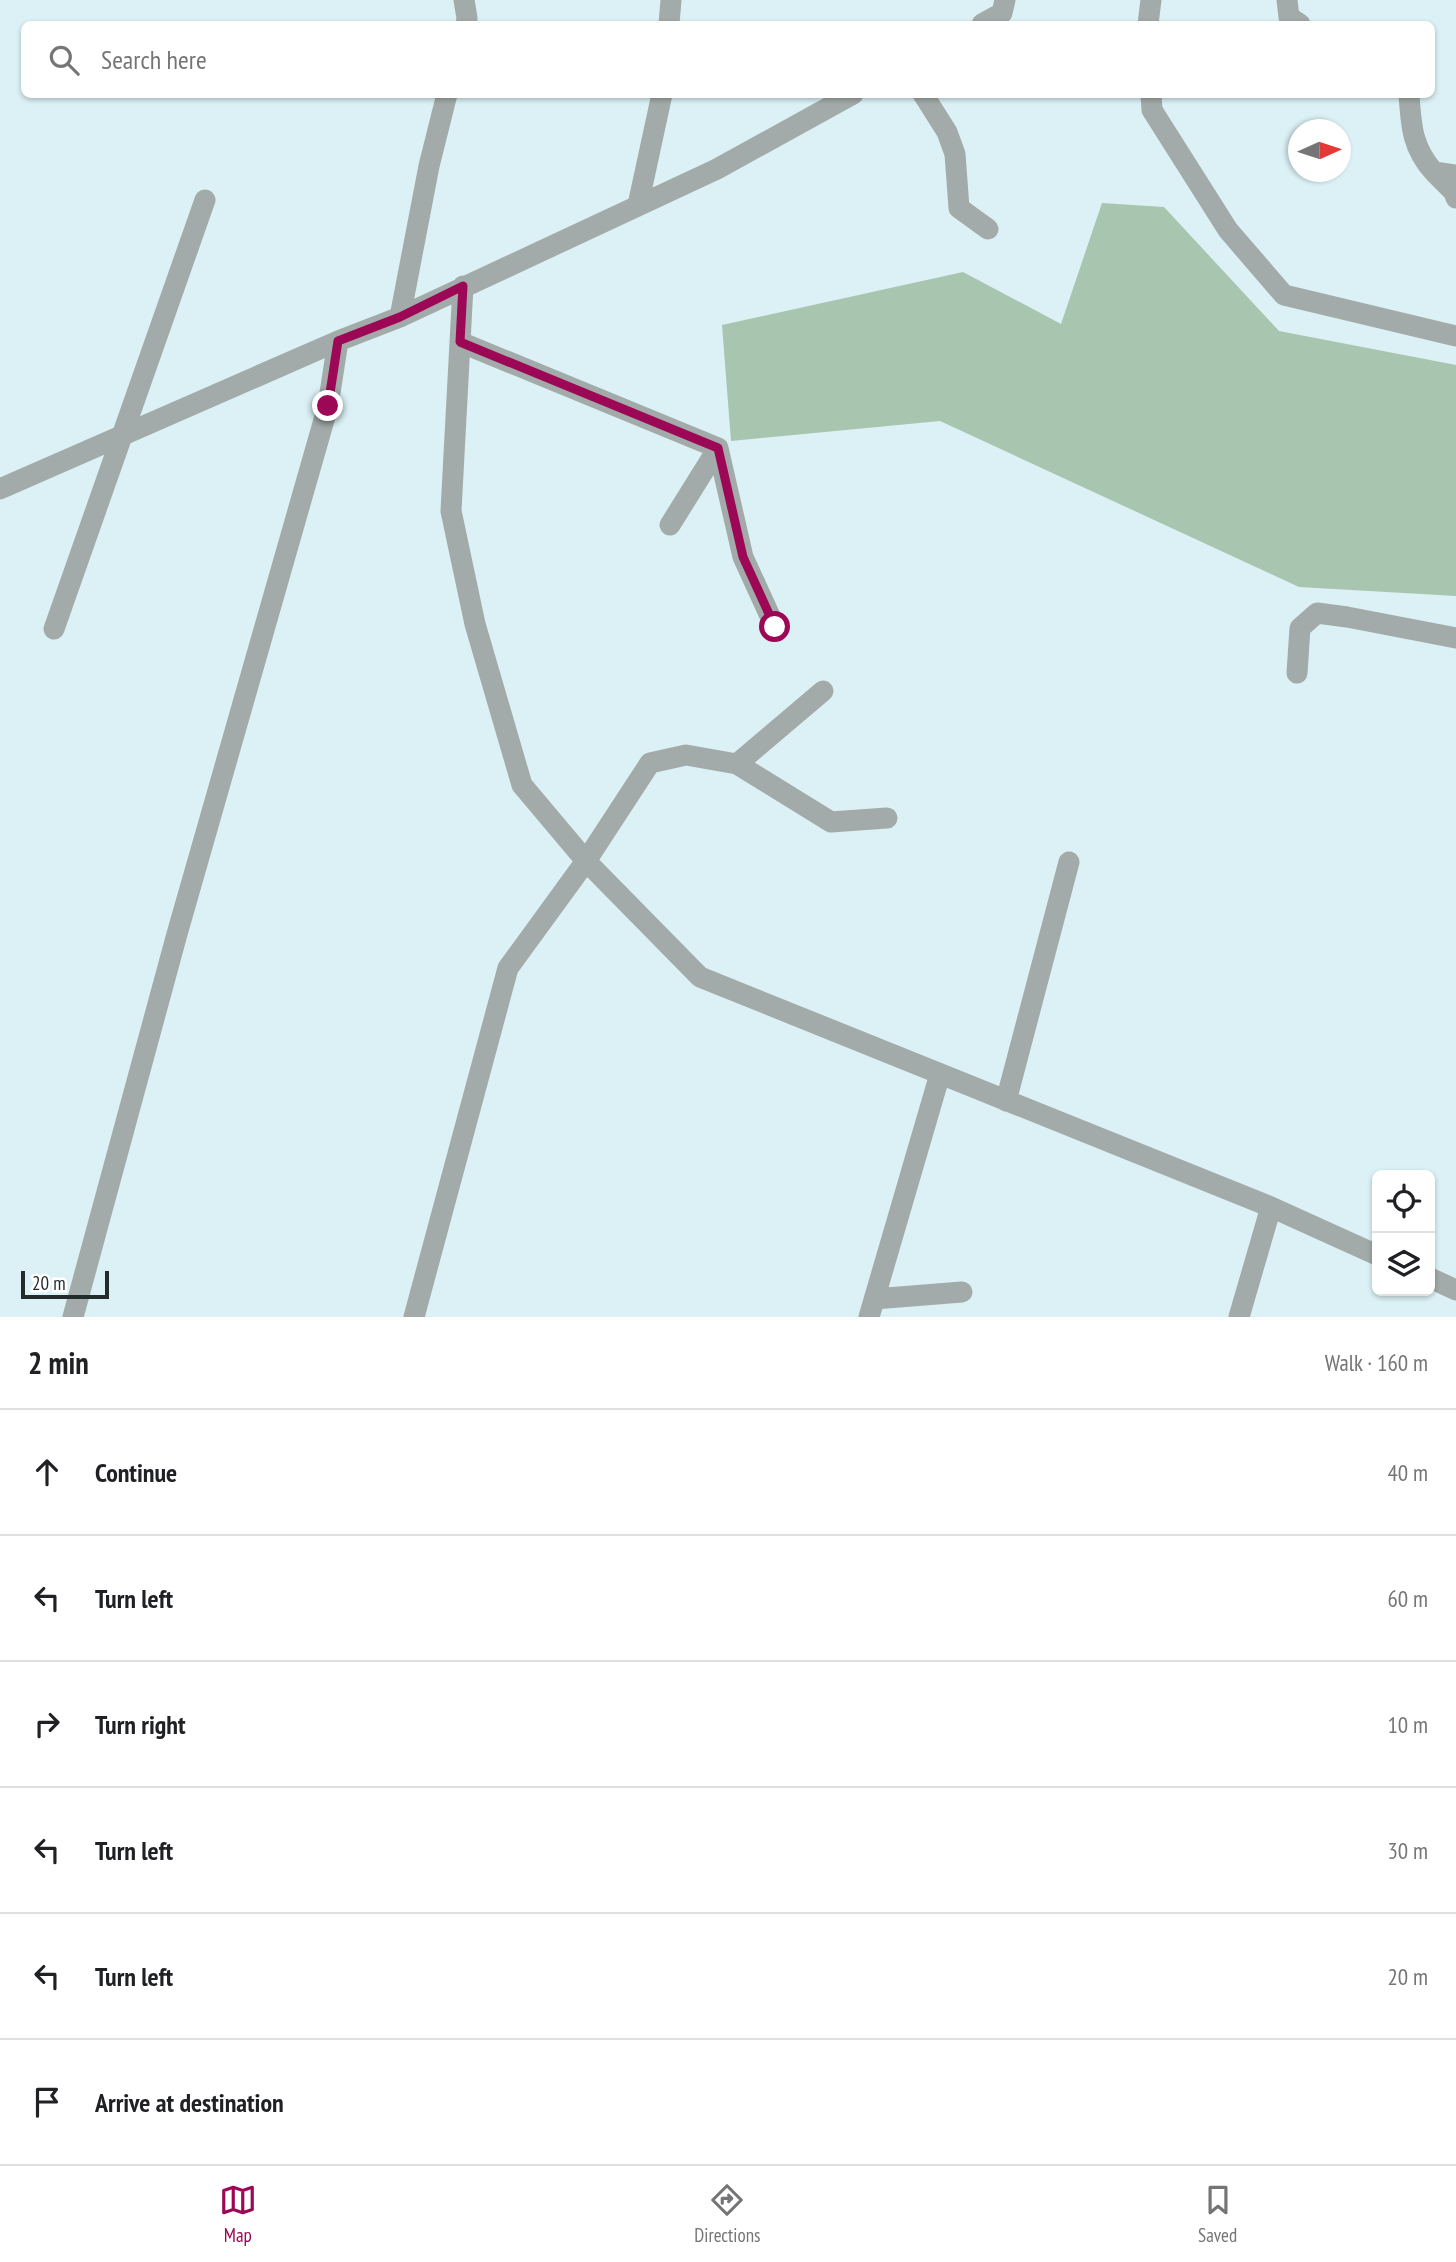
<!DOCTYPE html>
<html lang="en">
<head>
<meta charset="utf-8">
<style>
	:root { --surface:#fff; --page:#f2f2f2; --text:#202124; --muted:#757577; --line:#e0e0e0; --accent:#9c0856 }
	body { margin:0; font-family:"PT Sans Narrow",sans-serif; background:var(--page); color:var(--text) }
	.controls { position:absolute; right:21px; bottom:21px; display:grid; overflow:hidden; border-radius:10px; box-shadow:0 2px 5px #0004 }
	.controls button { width:63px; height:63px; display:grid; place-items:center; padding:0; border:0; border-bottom:2px solid var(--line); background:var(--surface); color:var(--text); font:35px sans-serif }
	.compass { position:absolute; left:1288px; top:119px; width:63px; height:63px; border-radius:50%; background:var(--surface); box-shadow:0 2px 5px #0004; rotate:87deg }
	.scale { position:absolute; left:21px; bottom:18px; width:88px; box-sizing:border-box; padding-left:7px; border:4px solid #232b2d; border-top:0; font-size:19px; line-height:24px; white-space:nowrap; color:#232b2d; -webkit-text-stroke:5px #fff; paint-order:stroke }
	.stop { position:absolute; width:21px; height:21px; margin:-16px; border:5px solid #9c0856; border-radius:50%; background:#fff }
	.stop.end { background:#9c0856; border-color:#fff; box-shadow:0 2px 7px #0008 }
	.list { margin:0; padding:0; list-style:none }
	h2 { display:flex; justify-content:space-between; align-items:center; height:91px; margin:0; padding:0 28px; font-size:30px }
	h2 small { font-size:23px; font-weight:400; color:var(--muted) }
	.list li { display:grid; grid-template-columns:46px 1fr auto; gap:21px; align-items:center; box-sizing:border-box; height:126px; padding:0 28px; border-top:2px solid var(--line) }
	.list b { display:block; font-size:26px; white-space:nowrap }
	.list em { font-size:23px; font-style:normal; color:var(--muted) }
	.icon { flex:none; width:38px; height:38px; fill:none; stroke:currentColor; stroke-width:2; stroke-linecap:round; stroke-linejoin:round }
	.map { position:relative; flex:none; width:1456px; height:1317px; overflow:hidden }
	.search { position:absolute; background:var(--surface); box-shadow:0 2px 5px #0004; left:21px; right:21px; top:21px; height:77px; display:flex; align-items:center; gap:18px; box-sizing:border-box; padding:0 24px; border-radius:10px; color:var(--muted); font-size:26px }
	.sheet { height:847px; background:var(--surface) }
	nav { display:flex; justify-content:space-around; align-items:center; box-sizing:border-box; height:98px; border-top:2px solid var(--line); background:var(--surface); font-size:19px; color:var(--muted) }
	nav a { display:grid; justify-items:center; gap:4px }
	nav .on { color:var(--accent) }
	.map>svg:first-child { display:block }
	.green { fill:#a8c5af }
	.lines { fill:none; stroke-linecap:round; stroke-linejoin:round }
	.minor { stroke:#a2aba9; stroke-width:21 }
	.route { stroke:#9c0856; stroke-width:9 }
</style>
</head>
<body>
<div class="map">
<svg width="1456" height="1317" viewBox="0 0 1456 1317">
	<rect width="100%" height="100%" fill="#dbf1f5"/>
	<path class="green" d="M1102,203L1164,207L1279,331L1456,365V596L1299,587L940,421L731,441L722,325L963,272L1061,324Z"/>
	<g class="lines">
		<path class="minor" d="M464,0L467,18L466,24
			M1287,0L1289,17L1300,24
			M669,24L671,0
			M982,24L1002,13L1005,0
			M1148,24L1151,0
			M923,94L947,132L955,154L959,208L988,229
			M1151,94L1152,110L1228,230L1284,295L1456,336
			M1409,94C1411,125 1412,148 1434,172L1456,175
			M1434,172L1454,192L1456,198
			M638,205L662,94
			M463,286L451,511L475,624L522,785L586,861L700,977L1271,1207L1377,1255
			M400,317L429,166L447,94
			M460,342L718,448L743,557L775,627
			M0,489L338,341L400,317L717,169L853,94
			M670,525L718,448
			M54,629L205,200
			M1297,673L1300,628L1317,613L1347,617L1456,638
			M737,764L823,691
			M1006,1101L1069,862
			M1430,1278L1456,1290
			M874,1299L962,1292
			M73,1317L177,934L328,406L338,341
			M414,1317L508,968L586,861L650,763L686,755L737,764L831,822L887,818
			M869,1317L940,1074
			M1239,1317L1271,1207"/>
	</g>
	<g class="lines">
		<path class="route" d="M328,406L338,341L400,317L463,286L460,342L718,448L743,557L775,627"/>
	</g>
</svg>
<div class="controls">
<button><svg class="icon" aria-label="locate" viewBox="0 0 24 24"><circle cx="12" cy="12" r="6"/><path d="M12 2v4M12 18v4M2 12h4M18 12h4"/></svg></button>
<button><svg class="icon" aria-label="layers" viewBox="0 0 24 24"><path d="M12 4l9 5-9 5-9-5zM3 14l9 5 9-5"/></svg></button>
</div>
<svg class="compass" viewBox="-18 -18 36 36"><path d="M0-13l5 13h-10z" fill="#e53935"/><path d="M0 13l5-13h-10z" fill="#757577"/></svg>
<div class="scale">20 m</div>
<div class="stop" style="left:775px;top:627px"></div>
<div class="stop end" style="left:328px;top:406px"></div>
<div class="search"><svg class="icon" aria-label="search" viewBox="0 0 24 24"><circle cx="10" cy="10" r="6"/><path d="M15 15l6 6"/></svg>Search here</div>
</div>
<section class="sheet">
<h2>2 min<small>Walk · 160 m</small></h2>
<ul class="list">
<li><svg class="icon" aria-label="ahead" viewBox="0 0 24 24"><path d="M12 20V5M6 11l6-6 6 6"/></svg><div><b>Continue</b></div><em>40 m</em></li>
<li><svg class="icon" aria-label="left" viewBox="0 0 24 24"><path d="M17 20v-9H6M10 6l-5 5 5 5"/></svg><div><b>Turn left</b></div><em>60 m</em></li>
<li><svg class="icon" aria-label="right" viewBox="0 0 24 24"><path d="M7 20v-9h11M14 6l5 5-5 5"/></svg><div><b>Turn right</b></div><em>10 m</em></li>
<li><svg class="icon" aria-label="left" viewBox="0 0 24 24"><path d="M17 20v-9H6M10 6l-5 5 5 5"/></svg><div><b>Turn left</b></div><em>30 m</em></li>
<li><svg class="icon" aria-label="left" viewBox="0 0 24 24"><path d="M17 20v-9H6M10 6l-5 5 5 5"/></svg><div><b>Turn left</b></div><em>20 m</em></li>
<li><svg class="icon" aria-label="arrive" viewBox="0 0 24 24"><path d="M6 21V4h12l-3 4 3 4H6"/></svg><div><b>Arrive at destination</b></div></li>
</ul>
</section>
<nav>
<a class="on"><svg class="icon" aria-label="map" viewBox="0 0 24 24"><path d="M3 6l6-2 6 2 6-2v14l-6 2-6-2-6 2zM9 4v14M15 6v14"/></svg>Map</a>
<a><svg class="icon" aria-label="directions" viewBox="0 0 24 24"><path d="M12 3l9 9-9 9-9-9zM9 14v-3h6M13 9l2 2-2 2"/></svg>Directions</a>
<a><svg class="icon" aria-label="saved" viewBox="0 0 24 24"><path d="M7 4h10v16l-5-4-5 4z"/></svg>Saved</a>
</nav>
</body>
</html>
